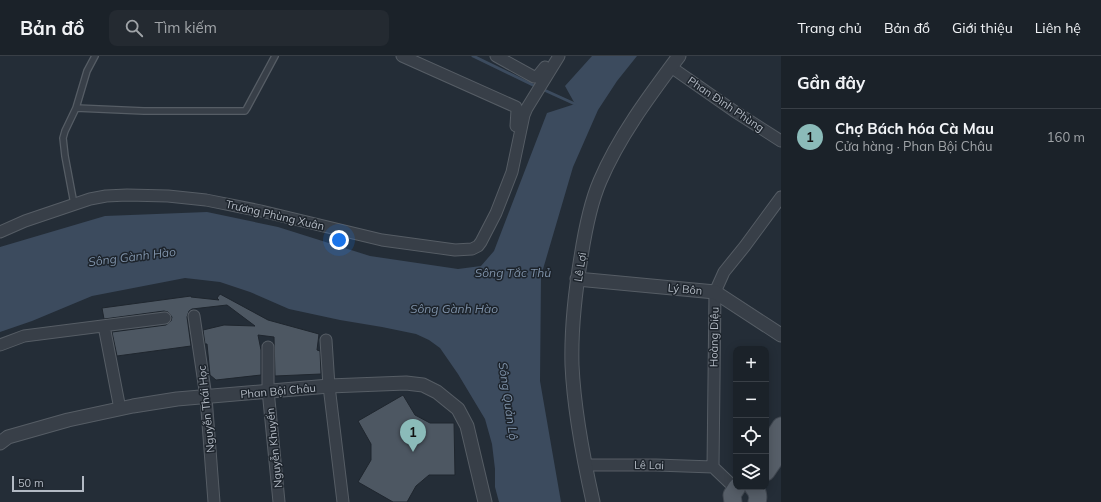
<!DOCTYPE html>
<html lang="vi">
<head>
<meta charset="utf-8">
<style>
	:root { --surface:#1b2229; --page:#242a31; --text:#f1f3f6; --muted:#a0a4a8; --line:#393f46; --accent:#8bbbb9 }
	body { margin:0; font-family:Mulish,sans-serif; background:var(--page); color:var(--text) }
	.controls { position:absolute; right:12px; bottom:12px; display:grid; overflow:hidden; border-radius:8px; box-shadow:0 2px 10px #0003 }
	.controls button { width:36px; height:36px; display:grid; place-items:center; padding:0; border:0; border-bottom:1px solid var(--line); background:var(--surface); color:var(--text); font:20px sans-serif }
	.scale { position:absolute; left:12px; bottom:10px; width:72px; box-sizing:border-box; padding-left:4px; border:2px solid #b3bac4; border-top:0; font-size:11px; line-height:14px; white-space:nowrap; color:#b3bac4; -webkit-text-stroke:3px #1d242c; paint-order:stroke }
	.you { position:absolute; left:339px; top:184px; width:14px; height:14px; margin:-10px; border:3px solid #fff; border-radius:50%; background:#1a73e8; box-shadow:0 0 0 6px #1a73e833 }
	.badge { display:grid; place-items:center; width:26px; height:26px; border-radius:50%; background:var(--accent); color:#111; font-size:13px; font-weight:700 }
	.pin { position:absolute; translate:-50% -33px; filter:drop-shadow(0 1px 2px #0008) }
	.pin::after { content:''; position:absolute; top:21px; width:14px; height:12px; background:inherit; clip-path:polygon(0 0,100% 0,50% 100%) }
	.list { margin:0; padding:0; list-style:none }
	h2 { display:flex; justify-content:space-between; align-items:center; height:52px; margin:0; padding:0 16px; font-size:17px }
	h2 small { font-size:13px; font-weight:400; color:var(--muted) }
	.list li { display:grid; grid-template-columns:26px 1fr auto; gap:12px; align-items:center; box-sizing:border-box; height:56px; padding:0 16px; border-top:1px solid var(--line) }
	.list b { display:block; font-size:15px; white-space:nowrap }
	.list p { margin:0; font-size:13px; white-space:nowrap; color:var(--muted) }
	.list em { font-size:13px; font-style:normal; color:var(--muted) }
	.icon { flex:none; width:22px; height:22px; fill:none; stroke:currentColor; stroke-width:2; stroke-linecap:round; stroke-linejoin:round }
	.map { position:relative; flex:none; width:781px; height:446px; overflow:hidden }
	header { display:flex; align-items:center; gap:24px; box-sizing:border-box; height:56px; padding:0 20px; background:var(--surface); border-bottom:1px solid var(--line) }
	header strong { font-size:19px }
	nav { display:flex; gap:22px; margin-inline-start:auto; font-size:14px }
	.search { width:280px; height:36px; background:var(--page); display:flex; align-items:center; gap:10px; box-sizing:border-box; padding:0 14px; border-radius:8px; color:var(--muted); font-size:15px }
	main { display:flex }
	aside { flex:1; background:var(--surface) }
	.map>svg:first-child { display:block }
	.water { fill:#3c4b5e }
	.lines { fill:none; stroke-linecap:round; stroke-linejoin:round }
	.stream { stroke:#3c4b5e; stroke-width:3 }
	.building { fill:#4d5762; stroke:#1f262e }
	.service-casing { stroke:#565d65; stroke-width:8 }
	.minor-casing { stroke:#565d65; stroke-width:13 }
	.tertiary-casing { stroke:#565d65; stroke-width:15 }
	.primary-casing { stroke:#414851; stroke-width:19 }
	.service { stroke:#383f48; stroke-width:5.5 }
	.minor { stroke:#383f48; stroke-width:11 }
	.tertiary { stroke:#383f48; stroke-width:13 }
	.primary { stroke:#565e68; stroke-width:17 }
	.labels { text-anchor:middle; stroke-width:3; stroke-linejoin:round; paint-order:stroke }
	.street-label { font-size:11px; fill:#b3bac4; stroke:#1d242c }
	.water-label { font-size:12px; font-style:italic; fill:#7e91a8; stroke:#1d242c }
</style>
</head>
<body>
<header>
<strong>Bản đồ</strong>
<div class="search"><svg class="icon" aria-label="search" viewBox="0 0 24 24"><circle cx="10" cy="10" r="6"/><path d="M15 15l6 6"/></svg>Tìm kiếm</div>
<nav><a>Trang chủ</a><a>Bản đồ</a><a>Giới thiệu</a><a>Liên hệ</a></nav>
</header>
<main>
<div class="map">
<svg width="781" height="446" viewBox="0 0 781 446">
	<rect width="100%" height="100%" fill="#242d37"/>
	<path class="water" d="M592,0H637L617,25L598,54L573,111L541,220L540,325L561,446H499L495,431V413L492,388L485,363L458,318L440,292L429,284L416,278L382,271L340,264L289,253L250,236L220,226L185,222L92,240L32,265L0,276V191L105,160L207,156L278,171L370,200L458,213L481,210L494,195L547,57L575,48L565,30Z"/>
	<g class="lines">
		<path class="stream" d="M473,0L537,31
			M542,33L575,48"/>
	</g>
	<path class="building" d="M220,238L268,264L319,278L317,294L320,295L321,318L275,320L274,281L258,279L261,294V319L216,324L210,319L207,288H205L203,274L224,269L255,270L227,249L192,253L189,255L187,261L191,290L117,300L112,276L166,269L171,265L172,261L168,256L164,255L104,263L102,252L191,240V241L219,244L217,242Z
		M403,339L415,359L430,367H454L455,419H429L416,430L407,446H393L358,426L371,404V388L358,365Z"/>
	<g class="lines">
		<g class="service-casing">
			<path id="service" d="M76,52L144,55H245L247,52L275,0
				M74,148L65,100L63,82L65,75L76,52L87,15L95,0"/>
		</g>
		<g class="minor-casing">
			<path id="minor" d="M402,0L516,51L517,54L516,70
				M496,0L534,21H537L545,11
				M671,11L734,55L781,85
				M0,176L25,165L90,143L106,140L127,139L168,140L206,144L261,155L382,184L455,194L472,193L478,190L481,186L496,157L512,116L524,59L527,52L559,0
				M194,260L206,341L214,446
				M104,270L120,353
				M326,284L329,330L343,446
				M0,289L24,280L165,262
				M268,291V334L279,446
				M585,409H656L713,411
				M735,432L713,411L715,236L724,216L745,190L781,141"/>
		</g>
		<g class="tertiary-casing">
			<path id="tertiary" d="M577,223L715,236L781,279
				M0,387L8,381L68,364L133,350L177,343L329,330L406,327L423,329L437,336L458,353L467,370L485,446
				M593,446C583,401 574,355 572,309C571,272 575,237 581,201C585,175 590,148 600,125C619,80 650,39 679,0"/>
		</g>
		<g class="primary-casing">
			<path id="primary" d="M766,393L781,370
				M766,416L781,394
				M753,431C757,435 759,440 757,446
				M733,446L732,439L737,431"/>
		</g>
		<use href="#service" class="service"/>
		<use href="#minor" class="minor"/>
		<use href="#tertiary" class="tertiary"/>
		<use href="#primary" class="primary"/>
	</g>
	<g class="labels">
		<g class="street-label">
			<text transform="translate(726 48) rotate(34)" y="4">Phan Đình Phùng</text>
			<text transform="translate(275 159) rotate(13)" y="4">Trương Phùng Xuân</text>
			<text transform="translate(580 211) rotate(-81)" y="4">Lê Lợi</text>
			<text transform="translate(685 233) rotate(5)" y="4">Lý Bôn</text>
			<text transform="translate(714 281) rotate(-89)" y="4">Hoàng Diệu</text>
			<text transform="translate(278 335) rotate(-5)" y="4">Phan Bội Châu</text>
			<text transform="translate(206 353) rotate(-96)" y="4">Nguyễn Thái Học</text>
			<text transform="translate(274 392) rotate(-96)" y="4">Nguyễn Khuyến</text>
			<text transform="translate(649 409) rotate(1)" y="4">Lê Lai</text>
		</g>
		<g class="water-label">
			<text transform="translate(132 201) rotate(-7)" y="4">Sông Gành Hào</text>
			<text x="513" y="221">Sông Tắc Thủ</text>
			<text x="454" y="257">Sông Gành Hào</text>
			<text transform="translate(508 345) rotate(82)" y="4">Sông Quản Lộ</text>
		</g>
	</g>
</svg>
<div class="controls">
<button>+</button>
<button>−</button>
<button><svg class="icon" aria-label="locate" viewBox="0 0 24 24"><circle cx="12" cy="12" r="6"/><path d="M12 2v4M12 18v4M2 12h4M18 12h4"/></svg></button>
<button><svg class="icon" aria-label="layers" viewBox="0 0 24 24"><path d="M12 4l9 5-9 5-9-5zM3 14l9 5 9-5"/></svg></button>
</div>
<div class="scale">50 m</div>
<div class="you"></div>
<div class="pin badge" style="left:413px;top:396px">1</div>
</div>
<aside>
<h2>Gần đây<small></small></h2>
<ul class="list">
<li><span class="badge">1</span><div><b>Chợ Bách hóa Cà Mau</b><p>Cửa hàng · Phan Bội Châu</p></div><em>160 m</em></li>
</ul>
</aside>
</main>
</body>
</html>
